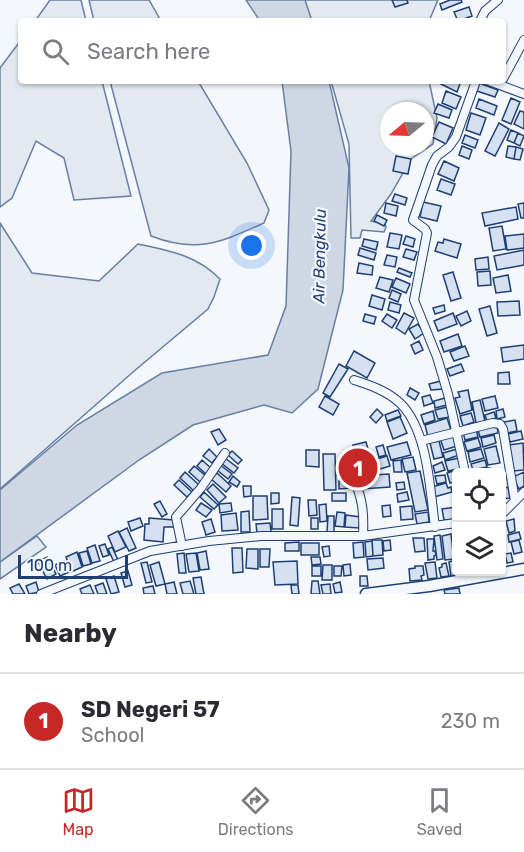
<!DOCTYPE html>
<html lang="en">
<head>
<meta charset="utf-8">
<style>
	:root { --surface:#fff; --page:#f2f2f3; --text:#2b2b33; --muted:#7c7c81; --line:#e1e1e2; --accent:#c62828 }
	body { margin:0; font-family:Rubik,sans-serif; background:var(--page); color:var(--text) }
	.controls { position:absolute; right:18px; bottom:18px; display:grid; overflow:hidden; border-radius:6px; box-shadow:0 2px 4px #0004 }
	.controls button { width:54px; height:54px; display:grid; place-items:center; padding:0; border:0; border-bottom:2px solid var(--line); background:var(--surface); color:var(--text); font:30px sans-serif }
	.compass { position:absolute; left:380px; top:102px; width:54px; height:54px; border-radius:50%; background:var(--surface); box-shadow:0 2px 4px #0004; rotate:251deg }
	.scale { position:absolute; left:18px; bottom:15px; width:110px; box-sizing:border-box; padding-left:6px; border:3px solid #1d3f73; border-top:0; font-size:16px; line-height:21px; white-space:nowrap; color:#1d3f73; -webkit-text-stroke:4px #f4f7fb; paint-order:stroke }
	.you { position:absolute; left:252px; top:246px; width:21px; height:21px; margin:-15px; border:4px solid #fff; border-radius:50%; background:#1a73e8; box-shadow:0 0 0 9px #1a73e833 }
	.badge { display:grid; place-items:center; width:39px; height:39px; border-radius:50%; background:var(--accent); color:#fff; font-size:20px; font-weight:700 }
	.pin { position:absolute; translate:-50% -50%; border:3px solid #fff; box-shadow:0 2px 6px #0006 }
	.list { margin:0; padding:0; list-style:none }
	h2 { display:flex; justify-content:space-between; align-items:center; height:78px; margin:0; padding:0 24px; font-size:26px }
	h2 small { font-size:20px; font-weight:400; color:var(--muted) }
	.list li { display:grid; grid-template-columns:39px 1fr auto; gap:18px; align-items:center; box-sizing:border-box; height:96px; padding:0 24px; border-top:2px solid var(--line) }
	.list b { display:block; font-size:22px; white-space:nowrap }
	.list p { margin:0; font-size:20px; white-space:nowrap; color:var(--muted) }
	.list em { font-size:20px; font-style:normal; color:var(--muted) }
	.icon { flex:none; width:33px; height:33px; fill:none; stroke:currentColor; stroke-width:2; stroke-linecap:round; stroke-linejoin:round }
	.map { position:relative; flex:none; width:524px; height:594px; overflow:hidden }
	.search { position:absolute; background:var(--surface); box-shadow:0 2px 4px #0004; left:18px; right:18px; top:18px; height:66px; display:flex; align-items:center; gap:15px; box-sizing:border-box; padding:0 21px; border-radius:6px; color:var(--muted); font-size:22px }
	.sheet { height:174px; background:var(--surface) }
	nav { display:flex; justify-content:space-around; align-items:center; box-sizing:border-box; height:84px; border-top:2px solid var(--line); background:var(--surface); font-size:16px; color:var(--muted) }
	nav a { display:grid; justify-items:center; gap:3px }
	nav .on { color:var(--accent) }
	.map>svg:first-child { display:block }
	.green { fill:#e3e9f0; stroke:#687fa3; stroke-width:1.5; fill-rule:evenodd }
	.water { fill:#cfd7e4; stroke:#687fa3; stroke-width:1.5 }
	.building { fill:#d5e0f0; stroke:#1d3f73; stroke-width:1.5 }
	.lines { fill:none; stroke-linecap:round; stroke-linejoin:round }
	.minor-casing { stroke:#1d3f73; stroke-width:10 }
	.major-casing { stroke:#1d3f73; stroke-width:13 }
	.minor { stroke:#f4f7fb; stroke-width:8 }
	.major { stroke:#f4f7fb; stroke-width:10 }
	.labels { text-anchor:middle; stroke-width:4.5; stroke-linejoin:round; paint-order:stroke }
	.water-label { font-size:16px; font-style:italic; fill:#1d3f73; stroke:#f4f7fb }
</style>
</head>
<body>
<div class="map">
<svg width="524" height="594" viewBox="0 0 524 594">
	<rect width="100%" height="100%" fill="#f4f7fb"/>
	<path class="green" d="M50,0H81L86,21H35Z
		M89,0H149L161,21H94Z
		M298,0H438L429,21H310Z
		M21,40V81H102L131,196L74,200L64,158L36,141L12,198L0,207V68Z
		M110,81H198L247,163L269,210L264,223C221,242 198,254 151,236Z
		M331,81H429L437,118L433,144L411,159L391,194L371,221L385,224L386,227L384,232L362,230L360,238H351L349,144ZM389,111H425V147H389Z
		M0,223L32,273L99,281L138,244C170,251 196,255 220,279L214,297L208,309L133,372L0,489Z
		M37,536L46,547L0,579V562Z"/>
	<path class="water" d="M246,0H305L312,21H260Z
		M282,81H329L349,168L343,290L318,389L292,413L264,405L193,425L139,460L0,562V490L77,425L162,373L268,355L286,306L291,151Z"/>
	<path class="building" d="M392,0H407L408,3L395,7Z
		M450,0H461L462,2L442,10L440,4Z
		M469,7L472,16L458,21L454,12Z
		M442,81H461L457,92L441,84Z
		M479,83L498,90L495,97L477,91Z
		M446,91L461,97L456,109L442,103Z
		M511,98L520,102L511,124L502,120Z
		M479,99L497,106L494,115L476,108Z
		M438,104L452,110L449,118L434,113Z
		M520,111L524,112V129L514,124Z
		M471,113L486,118L480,135L466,130Z
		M439,122L453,128L446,144L432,137Z
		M499,123L509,129L495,156L485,151Z
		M511,130L518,133L514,143L507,140Z
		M518,133L524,136L520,146L514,143Z
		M465,135L478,140L475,148L462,143Z
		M462,146L472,150L469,159L459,155Z
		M508,146L516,147L514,159L506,157Z
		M516,147L523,149L520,160L514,159Z
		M396,156L411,159L408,174L393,171Z
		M444,161L459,168L454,181L438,174Z
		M441,179L455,184L451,195L437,190Z
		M395,194L407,198L405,205L392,201Z
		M423,202L441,206L437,221L420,217Z
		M386,203L398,206L396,216L384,213Z
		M524,203V218H521L518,204Z
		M516,207L518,219L485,226L482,213Z
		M377,215L387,220L384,226L374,221Z
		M502,226L506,249L493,251L489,228Z
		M390,233L402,235L399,249L387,247Z
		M524,234V248L507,250L505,236Z
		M406,236L415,239L413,247L403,244Z
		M364,239L378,242L376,250L362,246Z
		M444,239L461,244L457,258L435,251L438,242L443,243Z
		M360,248L376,253L374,260L358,255Z
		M406,249L417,252L414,260L403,257Z
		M524,250V265L497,270L494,256Z
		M387,255L397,257L395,267L384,265Z
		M488,257L489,269L476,270L475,259Z
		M359,263L373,266L372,275L357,273Z
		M399,268L412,273L410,277L397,272Z
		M490,271L491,285L478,286L477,272Z
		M453,272L461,298L451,301L443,275Z
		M508,275L511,291L496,293L493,278Z
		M380,277L393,280L389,292L376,288Z
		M396,278L410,284L406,293L392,287Z
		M392,290L401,294L398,302L389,298Z
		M372,295L385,299L382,310L369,306Z
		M519,301L520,315L498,316L497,302Z
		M390,302L401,305L399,313L388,310Z
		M444,305L445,311L435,314L433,308Z
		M490,306L497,333L487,336L479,309Z
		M467,311L471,321L461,326L456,316Z
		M404,313L414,318L405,334L396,328Z
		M453,313L457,324L438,331L434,321Z
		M365,314L376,317L374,324L363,321Z
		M387,314L397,320L392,328L382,321Z
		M418,324L424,333L415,339L409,329Z
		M458,334L462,346L444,352L440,341Z
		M419,341L423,350L415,354L411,345Z
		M524,345V359L503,362L501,348Z
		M465,346L469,356L454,361L450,352Z
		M354,351L375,363L367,378L346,366Z
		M339,364L348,369L330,397L323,393Z
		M461,364L464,371L450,376L447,369Z
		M509,372L510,384H498V373Z
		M441,381L443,389L431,390L429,384Z
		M410,388L419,393L415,400L407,395Z
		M468,390L472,410L460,414L455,398L460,397L458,392Z
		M430,395L433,403L424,406L422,397Z
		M325,396L339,404L333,415L319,407Z
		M495,396L498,408L485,411L482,399Z
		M445,398L447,405L435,408L434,401Z
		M480,400L485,421L476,423L472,402Z
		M447,407L450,417L438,419L435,410Z
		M377,409L383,415L376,423L370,417Z
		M503,409L505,417L497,419L496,411Z
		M398,410L401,416L387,421L385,415Z
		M433,411L435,420L424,424L421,415Z
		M494,412L496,418L487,421L485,415Z
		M471,413L474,422L463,426L460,416Z
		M400,417L407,433L393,439L387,422Z
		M447,418L451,430L428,437L425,425Z
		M515,420L517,431L507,433L504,422Z
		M497,425L498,433L480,437L478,430Z
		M219,429L226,440L218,445L211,432Z
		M476,429L478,437L465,440L463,432Z
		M521,431L523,439L510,442L508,434Z
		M454,434L457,446L444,450L440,438Z
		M494,435L496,443L483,447L481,438Z
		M478,438L481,447L467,451L464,442Z
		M439,441L443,457L434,459L430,443Z
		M366,442L369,453L355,456L353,445Z
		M407,442L411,455L391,460L387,447Z
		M523,443L524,470L513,471L509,445Z
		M383,445L386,455L379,457L376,447Z
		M496,446L500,463L488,465L484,449Z
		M209,449L217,457L212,463L203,456Z
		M457,449L459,455L445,460L443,453Z
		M481,449L484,458L470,462L468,452Z
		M306,450H319V467L306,466Z
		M232,451L242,460L238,464L228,455Z
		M323,454H335L336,490H324Z
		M369,456L370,465L358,467L357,458Z
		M387,456L390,466L380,469L377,459Z
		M413,457L416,470L405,472L402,459Z
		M225,458L238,468L234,473L221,463Z
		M459,458L462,468L448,471L445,461Z
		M202,460L212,469L207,475L197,466Z
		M401,460L402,472H394L393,461Z
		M485,460L487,467L473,470L471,464Z
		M442,462L445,470L435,473L433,466Z
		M220,465L232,474L228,479L217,470Z
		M194,466L206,476L200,482L189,472Z
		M490,468L491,472H471Z
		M460,469L462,472H456V482L450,483L447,473Z
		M420,471L428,510L415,512L407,473Z
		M185,472L199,485L194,491L180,478Z
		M524,472V486L519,489L513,477Z
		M217,473L231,486L226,492L211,479Z
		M389,474L390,487L361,489L360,476Z
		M445,475L446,482L437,484L435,476Z
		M233,476L240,482L237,487L229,482Z
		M179,480L192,492L187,497L174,485Z
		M339,481H350V488L339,489Z
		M404,482L405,489L397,490L396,483Z
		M446,483L448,488L451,487L452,492L434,497L432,487Z
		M213,484L226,497L219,503L207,490Z
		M243,486H251V496L244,497Z
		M508,487L510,498L502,499V489Z
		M204,492L218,505L214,509L200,497Z
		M407,492L409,500L398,502L397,494Z
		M271,493H279V503L271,504Z
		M332,493H346V501H332Z
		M253,496H267L268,519L253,520Z
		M292,497L300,498L298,526L290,525Z
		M308,500H316L317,515L309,516Z
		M160,501L167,514L162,517L154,504Z
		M201,503L212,510L206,517L196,510Z
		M231,503L232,511L220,513L219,504Z
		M326,504L327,521L320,522L319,505Z
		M390,505L391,516L383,517L382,506Z
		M412,506L413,519L401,520L400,507Z
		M456,507V519L444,520L442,509Z
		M272,509H283V529H272Z
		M249,511L250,532H241V512Z
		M337,512L345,513L344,527L335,526Z
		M428,512L429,522L417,524L415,514Z
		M236,513L238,530L222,531L221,515Z
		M346,515L360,517L359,528L345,527Z
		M328,516H334V533L327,532Z
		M140,518L143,526L131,531L128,522Z
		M149,518L174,520V527H164L163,542L144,540L145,524H149Z
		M311,518H318V529H311Z
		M211,519L215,532L206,535L202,522Z
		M514,519L515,531L509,533L506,521Z
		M270,523L271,532L257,533L256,524Z
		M127,528L136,548L129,551L119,532Z
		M118,531L126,547L115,552L108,536Z
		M519,532L521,539L509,542L508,535Z
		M451,534L454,559L445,560L442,536Z
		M440,535L443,559L437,560L434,536Z
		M413,538H424L425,551L415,552Z
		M427,539H434L433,551H435L436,555L434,556V559L428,560Z
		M382,540L383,555L373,556L372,540Z
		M390,540L391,550L384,551L383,541Z
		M519,540L522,552L514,554L511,542Z
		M372,541L373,556L366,557L365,542Z
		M299,542V551H285V543Z
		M363,542L364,557L354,558L353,543Z
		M301,543H319V555H301Z
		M105,544L109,555L103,557L99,546Z
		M95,545L100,561L92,563L87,548Z
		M329,546L330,556L324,557L322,547Z
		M112,547L118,560L114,562L108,549Z
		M232,548H242L243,572L233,573Z
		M247,549H258V569L246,568Z
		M260,549H270L269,567H260Z
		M87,551L91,564L83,566L79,553Z
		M206,551L209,569L200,570L197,553Z
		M77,552L82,567L71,572L66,557Z
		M184,553L186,573H179L177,554Z
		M196,553L199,571L189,572L186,554Z
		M511,553L513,562L507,563L505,554Z
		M47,557L56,574L47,579L38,562Z
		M311,557H320L321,564L312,565Z
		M383,558L384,568L368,570L367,559Z
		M455,560L457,574L451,576L449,562Z
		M64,561L69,572L60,576L55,565Z
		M297,561L298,584L275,585L273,562Z
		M147,562L152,582L146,583L141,563Z
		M159,562L165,584L156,586L150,565Z
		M435,562L437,578L428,579L425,563Z
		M446,563L449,576L441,577L439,568L442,567V564Z
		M350,564L351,575L344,576L343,565Z
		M323,565H332V580H322Z
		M312,566H321V576H312Z
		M334,566H342L341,576H334Z
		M415,566H423L424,575L421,576L422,580L410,581L409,569L415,568Z
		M128,571L132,585L125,587L121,573Z
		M114,576L119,592L111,594L106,579Z
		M360,576H367L368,586H360Z
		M201,577L204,594H196L193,578Z
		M190,581L194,594H183L180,583Z
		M312,581H318L320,594H311Z
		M36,582L39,592L29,594L26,586Z
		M174,582L177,594H167L165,584Z
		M340,582L342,592L335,593L333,584Z
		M103,583L107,594H98L95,586Z
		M19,584L25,594H13L10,588Z
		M330,584L331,594H323L321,585Z
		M90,585L94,594H82L80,589Z
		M291,585H298L299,594H292Z
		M153,586L155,594H144L143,588Z
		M459,588L460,594H445L444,590Z"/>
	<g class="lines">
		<g class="minor-casing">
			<path id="minor" d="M480,21L485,11L498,0
				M503,79L524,40
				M489,81L524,94
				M354,380C370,385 387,391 400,403C428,430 430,490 435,527
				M421,441L493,423L500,424L503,429L515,501
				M340,472L353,478C363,498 364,514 363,536
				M465,472L448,394L437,357L414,300L427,233L425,229L413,220L432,165L437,156L449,147L456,137L476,81
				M502,514L524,492
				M182,546L176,517L201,488L225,453
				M41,594L150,551L209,541L261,536H363L456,523"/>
		</g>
		<g class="major-casing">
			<path id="major" d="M366,594L429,586L524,569"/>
		</g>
		<use href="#minor" class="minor"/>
		<use href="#major" class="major"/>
	</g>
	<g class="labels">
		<g class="water-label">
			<text transform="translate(319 256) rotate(-89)" y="6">Air Bengkulu</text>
		</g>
	</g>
</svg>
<div class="controls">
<button><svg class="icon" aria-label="locate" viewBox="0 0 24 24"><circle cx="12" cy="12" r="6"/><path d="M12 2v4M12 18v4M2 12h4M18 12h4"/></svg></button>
<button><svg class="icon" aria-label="layers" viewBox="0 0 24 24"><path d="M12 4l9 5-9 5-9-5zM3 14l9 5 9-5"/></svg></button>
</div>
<svg class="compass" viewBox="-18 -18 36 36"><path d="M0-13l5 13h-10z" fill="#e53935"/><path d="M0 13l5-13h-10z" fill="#7c7c81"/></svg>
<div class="scale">100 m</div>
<div class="you"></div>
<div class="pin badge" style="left:358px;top:468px">1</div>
<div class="search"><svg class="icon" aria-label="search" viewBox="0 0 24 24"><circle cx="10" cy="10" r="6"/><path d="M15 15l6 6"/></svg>Search here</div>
</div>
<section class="sheet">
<h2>Nearby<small></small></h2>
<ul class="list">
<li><span class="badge">1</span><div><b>SD Negeri 57</b><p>School</p></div><em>230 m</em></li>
</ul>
</section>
<nav>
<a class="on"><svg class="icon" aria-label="map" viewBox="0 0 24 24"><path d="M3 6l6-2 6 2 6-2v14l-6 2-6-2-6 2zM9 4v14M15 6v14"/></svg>Map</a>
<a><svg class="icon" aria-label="directions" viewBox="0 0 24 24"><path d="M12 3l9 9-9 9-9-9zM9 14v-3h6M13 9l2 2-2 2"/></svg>Directions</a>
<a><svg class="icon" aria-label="saved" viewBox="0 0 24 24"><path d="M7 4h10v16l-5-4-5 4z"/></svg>Saved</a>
</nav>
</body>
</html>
